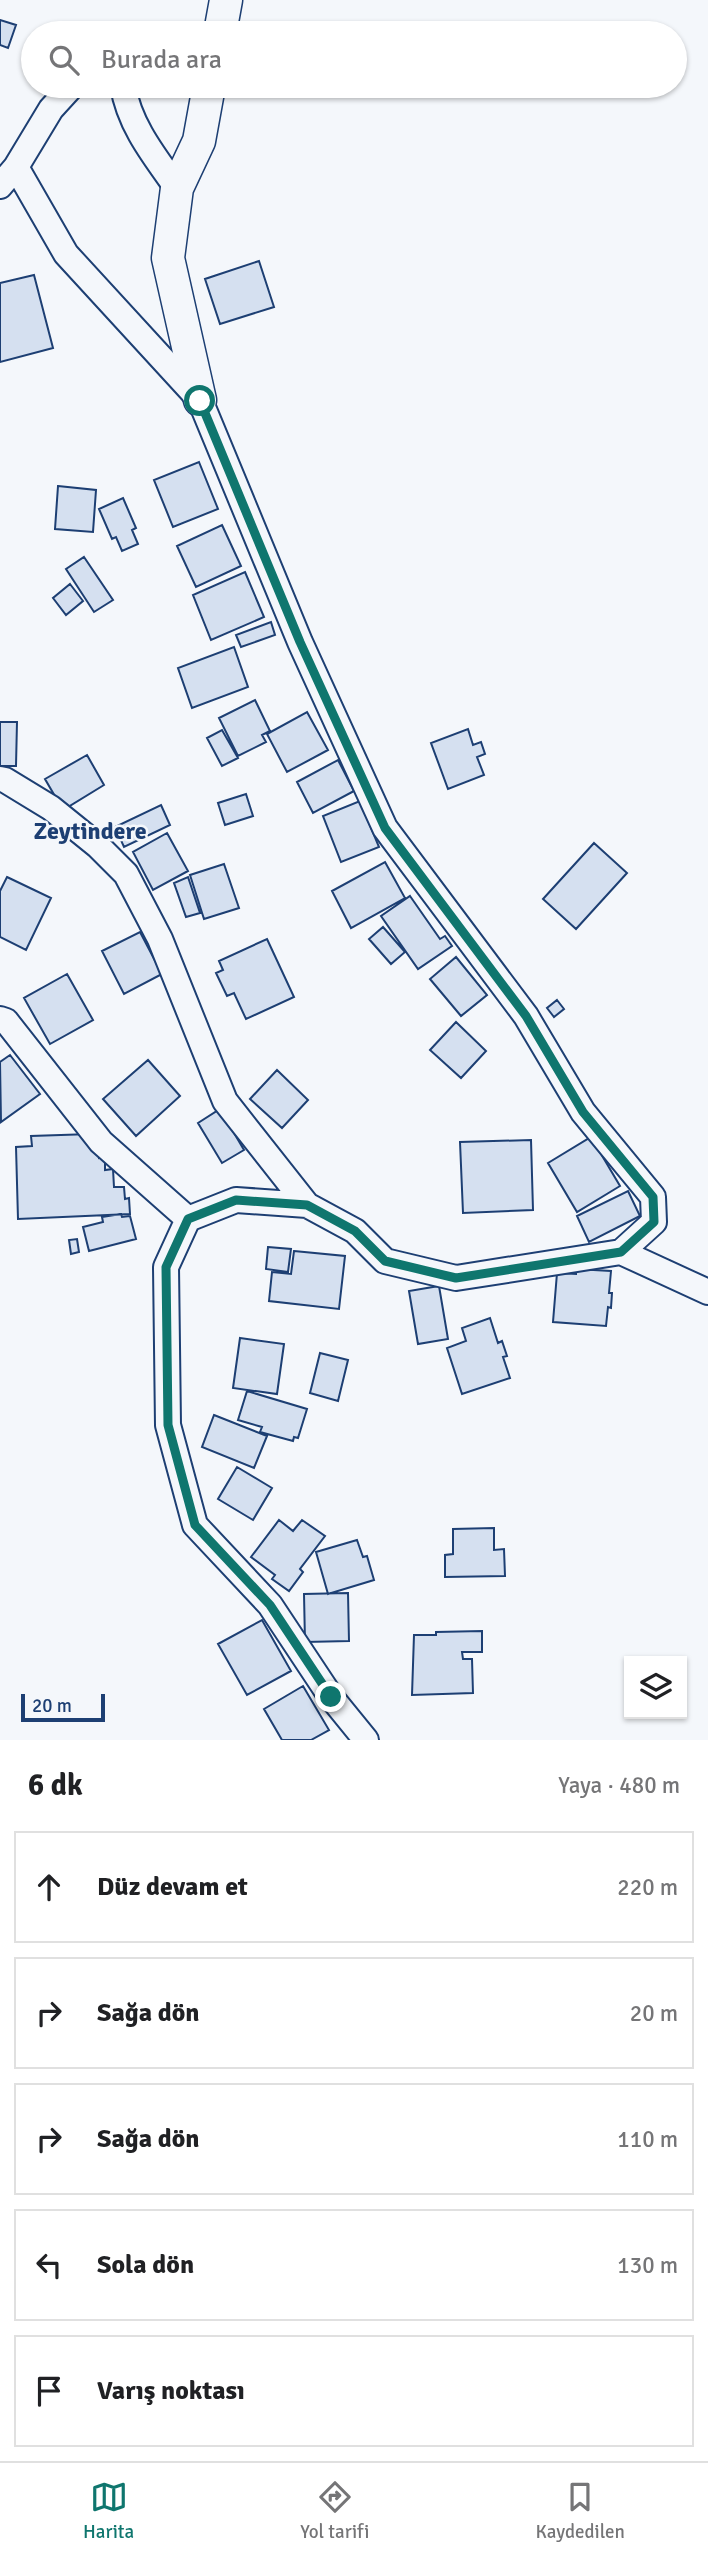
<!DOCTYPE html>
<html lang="tr">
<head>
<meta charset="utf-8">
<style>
	:root { --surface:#fff; --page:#f2f2f2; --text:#202124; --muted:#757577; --line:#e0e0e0; --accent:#0f766e }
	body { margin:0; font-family:Signika,sans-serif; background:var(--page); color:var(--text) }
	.controls { position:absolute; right:21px; bottom:21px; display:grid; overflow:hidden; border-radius:0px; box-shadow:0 2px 5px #0004 }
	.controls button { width:63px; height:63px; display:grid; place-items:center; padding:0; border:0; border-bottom:2px solid var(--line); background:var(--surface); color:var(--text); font:35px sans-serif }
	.scale { position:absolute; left:21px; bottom:18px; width:84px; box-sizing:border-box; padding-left:7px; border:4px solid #1d3f73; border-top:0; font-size:19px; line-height:24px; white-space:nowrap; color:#1d3f73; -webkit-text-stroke:5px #f4f7fb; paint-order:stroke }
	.stop { position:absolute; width:21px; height:21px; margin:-16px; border:5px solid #0f766e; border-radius:50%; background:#fff }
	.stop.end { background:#0f766e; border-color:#fff; box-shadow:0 2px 7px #0008 }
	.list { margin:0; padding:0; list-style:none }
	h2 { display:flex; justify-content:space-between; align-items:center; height:91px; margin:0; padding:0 28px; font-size:30px }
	h2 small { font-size:23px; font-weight:400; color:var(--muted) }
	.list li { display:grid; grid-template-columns:46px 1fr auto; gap:21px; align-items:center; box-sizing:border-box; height:112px; margin:0 14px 14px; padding:0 14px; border:2px solid var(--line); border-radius:0px }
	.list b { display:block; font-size:26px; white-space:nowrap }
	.list em { font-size:23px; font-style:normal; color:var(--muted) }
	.icon { flex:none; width:38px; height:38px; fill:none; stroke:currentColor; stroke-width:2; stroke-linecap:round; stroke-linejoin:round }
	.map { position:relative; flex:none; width:708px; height:1740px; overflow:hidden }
	.search { position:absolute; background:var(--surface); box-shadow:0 2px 5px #0004; left:21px; right:21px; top:21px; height:77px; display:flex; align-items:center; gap:18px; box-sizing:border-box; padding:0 24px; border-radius:38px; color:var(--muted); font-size:26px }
	.sheet { height:721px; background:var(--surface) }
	nav { display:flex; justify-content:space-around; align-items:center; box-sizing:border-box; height:98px; border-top:2px solid var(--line); background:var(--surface); font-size:19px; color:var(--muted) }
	nav a { display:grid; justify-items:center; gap:4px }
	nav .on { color:var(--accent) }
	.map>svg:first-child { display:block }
	.building { fill:#d5e0f0; stroke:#1d3f73; stroke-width:2 }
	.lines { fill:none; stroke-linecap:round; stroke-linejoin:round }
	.minor-casing { stroke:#1d3f73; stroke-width:28 }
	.tertiary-casing { stroke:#1d3f73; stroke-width:35 }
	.minor { stroke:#f4f7fb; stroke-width:24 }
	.tertiary { stroke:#f4f7fb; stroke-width:32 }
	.route { stroke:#0f766e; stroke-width:9 }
	.labels { text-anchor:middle; stroke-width:5; stroke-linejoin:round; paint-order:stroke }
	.quarter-label { font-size:24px; font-weight:bold; fill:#1d3f73; stroke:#f4f7fb }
</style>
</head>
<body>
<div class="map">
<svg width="708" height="1740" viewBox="0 0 708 1740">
	<rect width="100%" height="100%" fill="#f4f7fb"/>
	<path class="building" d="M0,20L16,25L8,48L0,45Z
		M259,261L274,307L220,324L205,279Z
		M34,275L53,348L0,362V283Z
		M199,462L218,509L173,527L154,480Z
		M58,486L96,490L93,532L55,529Z
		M123,498L136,528L132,530L138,544L122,551L116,537L112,539L99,509Z
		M222,525L241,566L196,587L177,546Z
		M84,557L113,600L94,612L66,569Z
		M245,572L264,617L211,640L193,595Z
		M70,584L83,601L66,615L53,598Z
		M271,622L275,635L241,647L236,635Z
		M234,647L248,687L192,708L178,668Z
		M255,700L270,731L262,735L266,742L238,756L219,718Z
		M307,712L328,750L287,772L267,734Z
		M0,722H17L16,766H0Z
		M468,729L473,745L481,742L485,754L477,757L484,775L448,789L431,743Z
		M222,730L238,758L222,766L207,738Z
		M87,755L104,785L63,810L45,779Z
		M338,760L354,791L313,813L297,782Z
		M246,794L253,816L225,825L218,803Z
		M360,801L379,847L341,862L323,816Z
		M161,805L170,825L124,847L115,827Z
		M167,833L188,871L153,890L133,852Z
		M594,843L627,873L576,929L543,899Z
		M385,862L405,898L351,928L332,891Z
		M224,864L239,908L204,919L190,875Z
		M7,877L51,898L26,950L0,937V891Z
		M188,877L200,913L186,917L174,883Z
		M410,896L440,939L445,936L452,946L418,969L381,916Z
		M383,927L405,952L391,964L369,939Z
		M140,932L162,974L124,994L102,951Z
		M267,939L294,997L246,1019L234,993L227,996L216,973L223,970L219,961Z
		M456,957L487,995L461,1016L430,979Z
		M67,974L93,1020L50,1044L24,998Z
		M557,1000L564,1009L554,1017L547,1008Z
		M456,1022L486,1051L461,1078L430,1050Z
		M10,1055L40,1094L1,1122L0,1062Z
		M148,1060L180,1096L136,1136L103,1099Z
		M277,1070L308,1100L282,1128L250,1099Z
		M220,1109L244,1150L222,1163L198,1123Z
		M91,1134L98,1147L99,1158L105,1157V1170L113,1169L114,1187H124L125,1199L129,1198L130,1214L18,1219L16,1147L32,1146L31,1136Z
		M591,1137L620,1186L577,1212L548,1163Z
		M531,1140L533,1210L463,1213L460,1142Z
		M628,1191L640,1216L589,1242L577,1216Z
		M121,1214L122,1217L130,1216L136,1239L89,1251L83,1227L103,1222L102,1217Z
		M77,1239L79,1252L71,1254L69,1240Z
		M268,1247L291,1249L288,1272L266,1269Z
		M294,1251L345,1256L339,1309L269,1301L272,1272L291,1274Z
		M576,1269L611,1271L609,1293H612L611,1308L608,1307L606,1326L553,1322L557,1273L576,1274Z
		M439,1286L448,1339L418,1344L409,1291Z
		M490,1318L498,1343L502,1341L507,1356L503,1357L510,1378L462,1394L447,1348L466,1341L462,1328Z
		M240,1338L284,1344L277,1394L233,1388Z
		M320,1353L348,1360L338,1401L310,1393Z
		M247,1391L307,1409L298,1438L294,1437L293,1441L260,1432L262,1427L238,1420Z
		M214,1415L267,1436L254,1468L202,1447Z
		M237,1467L272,1488L253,1520L218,1499Z
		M279,1520L293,1531L302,1520L325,1536L300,1569L303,1572L289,1591L272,1579L275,1575L251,1557Z
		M494,1528V1550L504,1549L505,1576L445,1577V1555L453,1554V1529Z
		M357,1540L363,1557L367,1556L374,1580L328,1594L316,1552Z
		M348,1593L349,1641L305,1642L304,1594Z
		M262,1620L291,1671L247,1695L218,1644Z
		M482,1631V1652H462L463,1659H472L473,1693L412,1695L414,1635H436V1632Z
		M303,1686L329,1730L311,1740H282L264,1709Z"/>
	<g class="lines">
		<g class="minor-casing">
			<path id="minor" d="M123,86C129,125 155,157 177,188
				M16,167L51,109L72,86
				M0,186L16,167L66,254L200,400L300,642L385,828L526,1016L583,1112L653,1197L654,1222L621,1252L456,1278L385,1261L355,1231L307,1205L236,1200L188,1219L166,1267L168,1425L195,1525L270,1605L331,1697L366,1740
				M0,779L5,780L51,808L98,846L126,874L160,939L225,1101L307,1205
				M0,1019L6,1021L101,1142L188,1219
				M621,1252L708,1292"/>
		</g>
		<g class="tertiary-casing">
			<path id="tertiary" d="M220,33L226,0
				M200,400L168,258L177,188L199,141L209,86"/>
		</g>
		<use href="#minor" class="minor"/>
		<use href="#tertiary" class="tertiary"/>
	</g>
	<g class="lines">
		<path class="route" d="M200,401L300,642L385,828L526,1016L583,1112L653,1197L654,1222L621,1252L456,1278L385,1261L355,1231L307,1205L236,1200L188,1219L166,1267L168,1425L195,1525L270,1605L331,1697"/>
	</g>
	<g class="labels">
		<g class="quarter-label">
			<text x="90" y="839">Zeytindere</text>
		</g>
	</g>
</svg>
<div class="controls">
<button><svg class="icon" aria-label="layers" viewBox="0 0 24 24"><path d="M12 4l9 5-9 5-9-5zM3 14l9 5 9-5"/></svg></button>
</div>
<div class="scale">20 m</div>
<div class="stop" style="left:200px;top:401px"></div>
<div class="stop end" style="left:331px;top:1697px"></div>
<div class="search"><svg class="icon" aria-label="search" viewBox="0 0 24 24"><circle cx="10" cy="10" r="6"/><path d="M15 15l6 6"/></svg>Burada ara</div>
</div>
<section class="sheet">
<h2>6 dk<small>Yaya · 480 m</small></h2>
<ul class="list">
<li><svg class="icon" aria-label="ahead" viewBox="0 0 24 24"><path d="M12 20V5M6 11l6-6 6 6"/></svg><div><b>Düz devam et</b></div><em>220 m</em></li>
<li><svg class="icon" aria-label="right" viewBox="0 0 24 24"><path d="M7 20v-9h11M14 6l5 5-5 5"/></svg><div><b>Sağa dön</b></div><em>20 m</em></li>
<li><svg class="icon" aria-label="right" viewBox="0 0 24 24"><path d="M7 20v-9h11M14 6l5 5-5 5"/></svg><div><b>Sağa dön</b></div><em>110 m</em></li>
<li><svg class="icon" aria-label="left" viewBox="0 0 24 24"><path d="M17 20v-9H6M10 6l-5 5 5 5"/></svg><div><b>Sola dön</b></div><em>130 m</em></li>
<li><svg class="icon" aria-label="arrive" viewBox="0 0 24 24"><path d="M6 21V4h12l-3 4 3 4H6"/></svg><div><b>Varış noktası</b></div></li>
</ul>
</section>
<nav>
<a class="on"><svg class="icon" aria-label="map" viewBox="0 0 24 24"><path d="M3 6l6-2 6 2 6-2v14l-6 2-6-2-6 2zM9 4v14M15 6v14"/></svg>Harita</a>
<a><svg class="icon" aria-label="directions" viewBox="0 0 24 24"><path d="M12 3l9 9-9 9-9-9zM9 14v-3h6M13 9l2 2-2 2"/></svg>Yol tarifi</a>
<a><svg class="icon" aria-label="saved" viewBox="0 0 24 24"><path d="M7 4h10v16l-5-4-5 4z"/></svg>Kaydedilen</a>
</nav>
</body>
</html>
